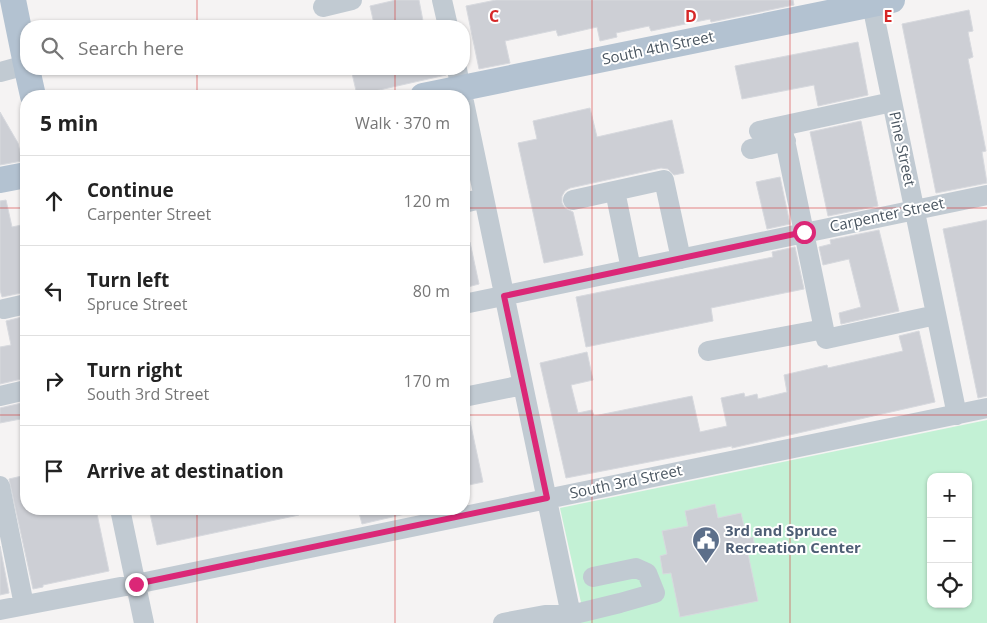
<!DOCTYPE html>
<html lang="en">
<head>
<meta charset="utf-8">
<style>
	:root { --surface:#fff; --page:#f6f6f6; --text:#222; --muted:#767676; --line:#e0e0e0 }
	body { margin:0; font-family:"Open Sans",sans-serif; background:var(--page); color:var(--text) }
	.controls { position:absolute; right:15px; bottom:15px; display:grid; overflow:hidden; border-radius:10px; box-shadow:0 1px 4px #0004 }
	.controls button { width:45px; height:45px; display:grid; place-items:center; padding:0; border:0; border-bottom:1px solid var(--line); background:var(--surface); color:var(--text); font:25px sans-serif }
	.stop { position:absolute; width:15px; height:15px; margin:-11px; border:4px solid #db2777; border-radius:50%; background:#fff }
	.stop.end { background:#db2777; border-color:#fff; box-shadow:0 1px 5px #0008 }
	.list { margin:0; padding:0; list-style:none }
	h2 { display:flex; justify-content:space-between; align-items:center; height:65px; margin:0; padding:0 20px; font-size:21px }
	h2 small { font-size:16px; font-weight:400; color:var(--muted) }
	.list li { display:grid; grid-template-columns:32px 1fr auto; gap:15px; align-items:center; box-sizing:border-box; height:90px; padding:0 20px; border-top:1px solid var(--line) }
	.list b { display:block; font-size:19px; white-space:nowrap }
	.list p { margin:0; font-size:16px; white-space:nowrap; color:var(--muted) }
	.list em { font-size:16px; font-style:normal; color:var(--muted) }
	.icon { flex:none; width:28px; height:28px; fill:none; stroke:currentColor; stroke-width:2; stroke-linecap:round; stroke-linejoin:round }
	.map { position:relative; flex:none; width:987px; height:623px; overflow:hidden }
	.search { position:absolute; background:var(--surface); box-shadow:0 1px 4px #0004; left:20px; top:20px; width:450px; height:55px; display:flex; align-items:center; gap:12px; box-sizing:border-box; padding:0 18px; border-radius:20px; color:var(--muted); font-size:19px }
	.panel { position:absolute; background:var(--surface); box-shadow:0 1px 4px #0004; left:20px; top:90px; width:450px; height:425px; border-radius:20px }
	.map>svg:first-child { display:block }
	.green { fill:#c3f1d5; fill-rule:evenodd }
	.building { fill:#cdcfd5; stroke:#d7d9de }
	.lines { fill:none; stroke-linecap:round; stroke-linejoin:round }
	.minor { stroke:#c1cad2; stroke-width:20 }
	.major { stroke:#b3c2d1; stroke-width:26 }
	.route { stroke:#db2777; stroke-width:6 }
	.grid { fill:none; stroke:#d62828; stroke-width:1; stroke-opacity:0.55 }
	.labels { text-anchor:middle; stroke-width:4; stroke-linejoin:round; paint-order:stroke }
	.street-label { font-size:15px; fill:#4a5661; stroke:#fff }
	.service-label { font-size:15px; font-weight:bold; fill:#4e5e75; stroke:#fff; text-anchor:start }
	.grid-label { font-size:16px; text-anchor:middle; font-weight:bold; fill:#d62828; stroke:#fff; stroke-width:4; stroke-linejoin:round; paint-order:stroke }
</style>
</head>
<body>
<div class="map">
<svg width="987" height="623" viewBox="0 0 987 623">
	<rect width="100%" height="100%" fill="#f5f3f3"/>
	<path class="green" d="M987,420V623H572L584,616L560,508ZM931,477H968V604H931Z"/>
	<path class="building" d="M396,0H419L424,26H377L376,23L374,24L370,6Z
		M496,0H793L794,5L711,22L710,19L651,31L649,26L616,33L617,37L600,41L597,27L558,36L556,30L505,41L510,63L479,69L466,6Z
		M969,10L973,31L968,32L973,57L968,59L986,151L982,152L987,183L936,193L902,24Z
		M858,42L868,95L818,106L814,85L742,99L735,66Z
		M351,69H445L446,75L357,95Z
		M590,108L597,137L672,120L684,173L674,175L668,169L661,168L570,188L565,191L562,196V203L565,208L573,212L583,255L544,263L518,143L537,139L533,121Z
		M0,112L18,143L22,161L0,165Z
		M861,121L878,206L828,216L810,132Z
		M780,177L790,224L767,229L756,182Z
		M6,200L12,227L26,224V292L2,297L0,290V201Z
		M987,220V396L978,398L943,229Z
		M879,230L899,311L841,324L839,313L861,307L849,259L823,265L819,247L831,244L830,240Z
		M470,242L479,284L464,288V243Z
		M795,247L804,289L711,308L713,321L586,347L576,297L773,257L772,252Z
		M26,316V378L0,384V347L11,345L6,321Z
		M919,331L935,402L732,448V446L566,478L540,363L587,352L593,380L571,385L578,413L592,410L594,416L692,396L700,432L727,426L721,398L744,393L745,397L757,394L758,399L787,392L784,375L827,365L828,368L903,351L899,336Z
		M26,402V418L0,423V408Z
		M464,421H470L483,482L464,486Z
		M26,475V509H96L109,571L43,585V587L33,589L9,479Z
		M715,504L718,518L741,513L747,539L753,537L756,552L748,554L758,601L680,617L671,573L663,574L660,556L667,554L662,531L688,526L685,511Z
		M149,509H298L299,515L157,545Z
		M358,509H404L405,514L362,524Z
		M0,546L9,593L0,595Z"/>
	<g class="lines">
		<path class="minor" d="M442,0L448,26
			M871,0L957,415
			M323,7L352,0
			M457,69L462,96
			M0,72L26,65
			M464,102L571,615
			M782,126L826,339L936,315
			M759,131L892,102
			M751,149L786,141
			M615,191L631,269
			M573,200L664,180L681,259
			M464,203L484,198
			M464,304L987,195
			M4,309L26,304
			M708,351L824,329
			M0,396L26,390
			M464,397L523,385
			M0,486L24,605
			M120,509L144,623
			M0,610L136,584L987,408
			M503,623L545,615H571L620,603L655,593L647,573L636,568L593,577"/>
		<path class="major" d="M13,0L26,64
			M27,69L33,96
			M423,96L892,0
			M0,180L26,175"/>
	</g>
	<g class="lines">
		<path class="route" d="M136,584L547,498L504,296L804,232"/>
	</g>
	<path class="grid" d="M197,0V26M395,0V26M592,0V623M790,0V623M197,69V96M395,69V96M0,208H26M464,208H987M0,415H26M464,415H987M197,509V623M395,509V623"/>
	<defs>
		<g id="civic-pin" transform="scale(1.4375)"><path d="M0 17L-7.5 6A9.5 9.5 0 1 1 7.5 6Z" fill="#5c6f8a" stroke="#fff"/><path d="M-.6-6.5H3V-4.5H.6V-3L4-1V1h2V6H-6V1h2V-1L-.6-3ZM-1.2 2.5V6h2.4V2.5Z" fill="#fff"/></g>
	</defs>
	<g fill-rule="evenodd">
		<use href="#civic-pin" x="706" y="540"/>
	</g>
	<g class="labels">
		<g class="street-label">
			<text transform="translate(658 48) rotate(-12)" y="5">South 4th Street</text>
			<text transform="translate(902 149) rotate(78)" y="5">Pine Street</text>
			<text transform="translate(887 215) rotate(-12)" y="5">Carpenter Street</text>
			<text transform="translate(626 482) rotate(-12)" y="5">South 3rd Street</text>
		</g>
		<g class="service-label">
			<text x="725" y="536">3rd and Spruce<tspan x="725" dy="17">Recreation Center</tspan></text>
		</g>
	</g>
	<g class="grid-label">
		<text x="494" y="22">C</text>
		<text x="691" y="22">D</text>
		<text x="888" y="22">E</text>
	</g>
</svg>
<div class="controls">
<button>+</button>
<button>−</button>
<button><svg class="icon" aria-label="locate" viewBox="0 0 24 24"><circle cx="12" cy="12" r="6"/><path d="M12 2v4M12 18v4M2 12h4M18 12h4"/></svg></button>
</div>
<div class="stop" style="left:804px;top:232px"></div>
<div class="stop end" style="left:136px;top:584px"></div>
<div class="search"><svg class="icon" aria-label="search" viewBox="0 0 24 24"><circle cx="10" cy="10" r="6"/><path d="M15 15l6 6"/></svg>Search here</div>
<section class="panel">
<h2>5 min<small>Walk · 370 m</small></h2>
<ul class="list">
<li><svg class="icon" aria-label="ahead" viewBox="0 0 24 24"><path d="M12 20V5M6 11l6-6 6 6"/></svg><div><b>Continue</b><p>Carpenter Street</p></div><em>120 m</em></li>
<li><svg class="icon" aria-label="left" viewBox="0 0 24 24"><path d="M17 20v-9H6M10 6l-5 5 5 5"/></svg><div><b>Turn left</b><p>Spruce Street</p></div><em>80 m</em></li>
<li><svg class="icon" aria-label="right" viewBox="0 0 24 24"><path d="M7 20v-9h11M14 6l5 5-5 5"/></svg><div><b>Turn right</b><p>South 3rd Street</p></div><em>170 m</em></li>
<li><svg class="icon" aria-label="arrive" viewBox="0 0 24 24"><path d="M6 21V4h12l-3 4 3 4H6"/></svg><div><b>Arrive at destination</b></div></li>
</ul>
</section>
</div>
</body>
</html>
